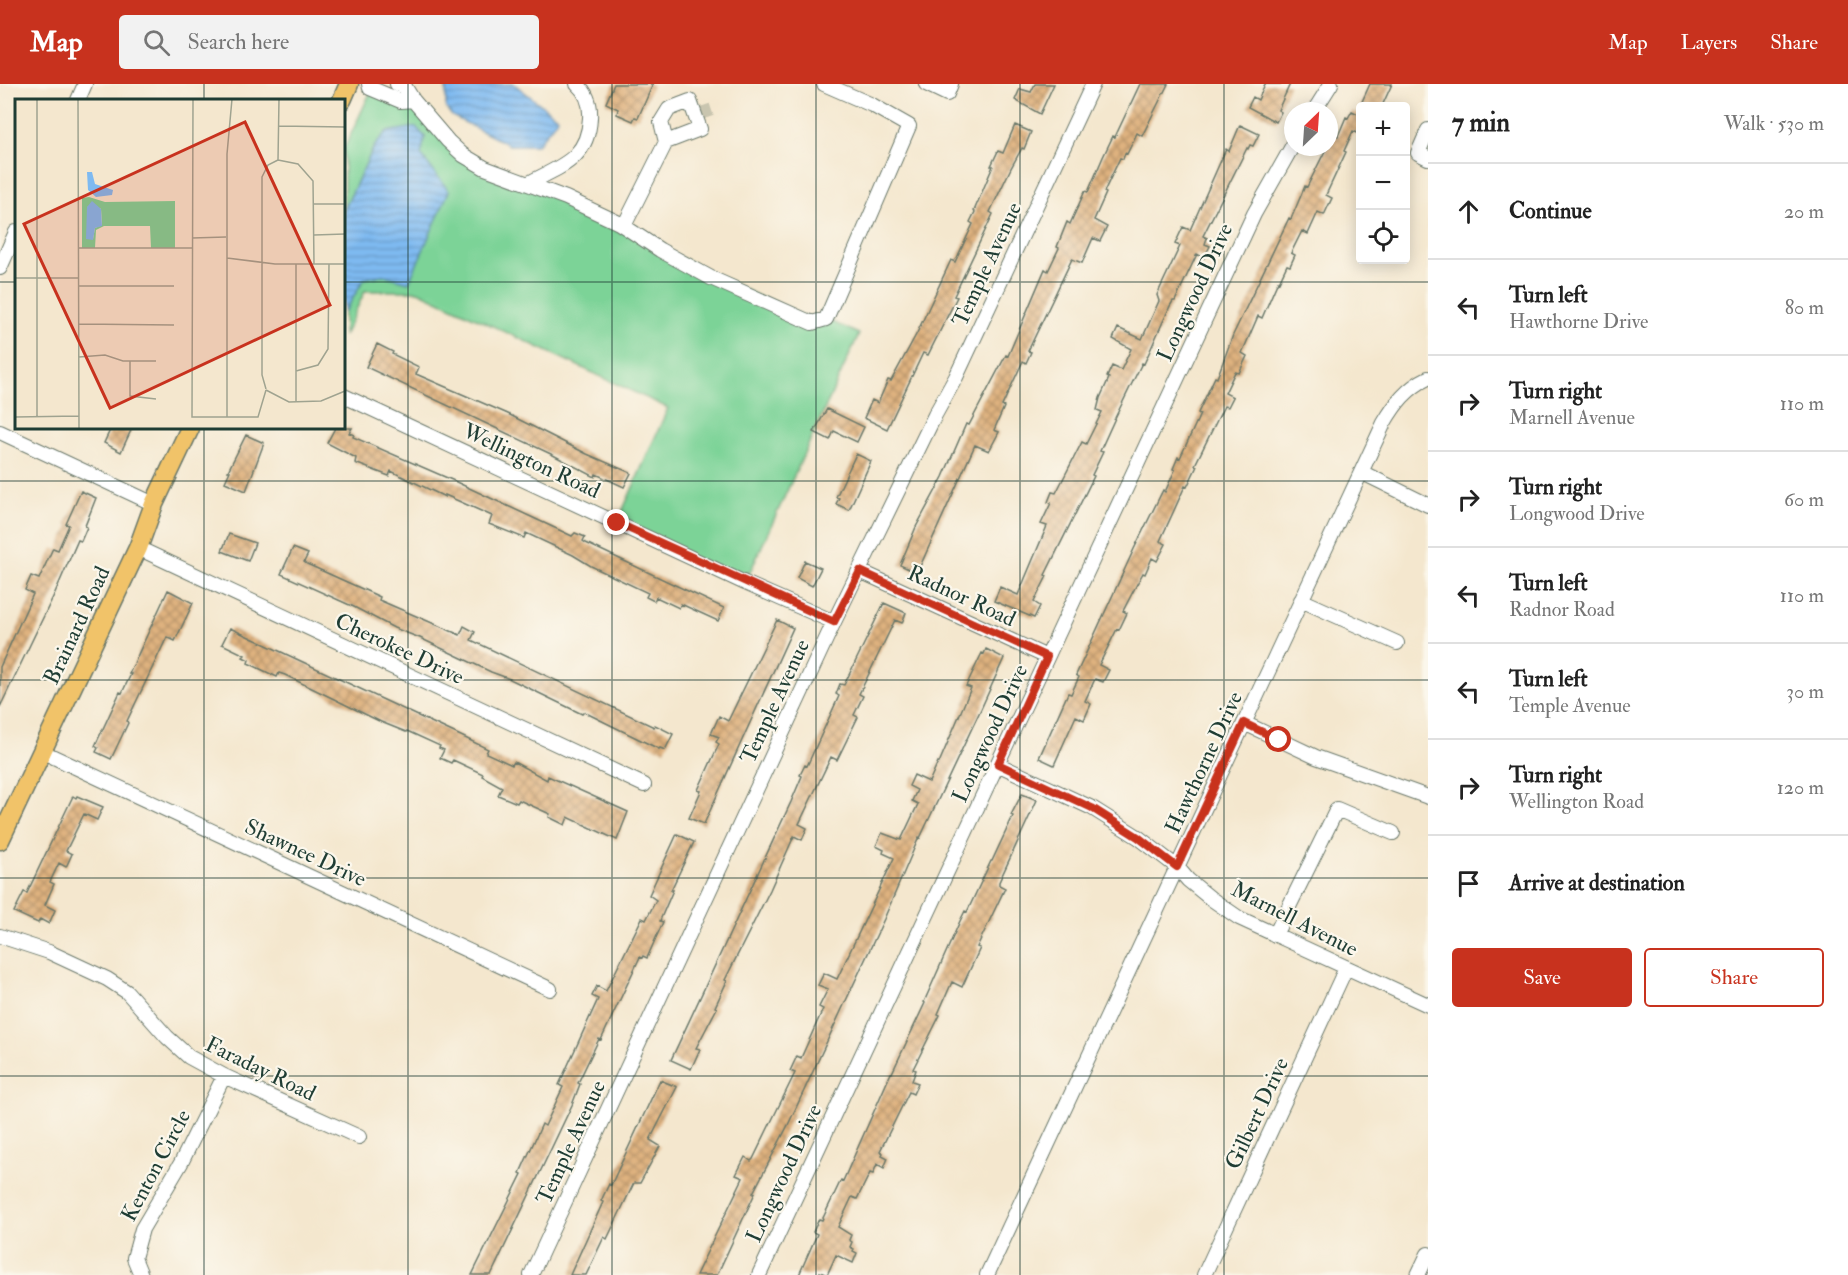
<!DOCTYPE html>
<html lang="en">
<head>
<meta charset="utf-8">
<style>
	:root { --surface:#fff; --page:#f2f2f2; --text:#222; --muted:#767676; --line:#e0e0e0; --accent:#c8321e }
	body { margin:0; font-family:"IM FELL Double Pica",serif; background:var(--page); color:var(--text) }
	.controls { position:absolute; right:18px; top:18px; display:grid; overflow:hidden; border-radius:6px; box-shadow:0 3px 15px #0003 }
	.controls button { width:54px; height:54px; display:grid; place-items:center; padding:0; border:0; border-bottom:2px solid var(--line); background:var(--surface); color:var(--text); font:30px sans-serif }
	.compass { position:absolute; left:1284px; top:18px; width:54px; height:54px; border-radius:50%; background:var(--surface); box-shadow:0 3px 15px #0003; rotate:25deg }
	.stop { position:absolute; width:18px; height:18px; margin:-14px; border:4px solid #c8321e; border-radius:50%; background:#fff }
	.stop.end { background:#c8321e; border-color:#fff; box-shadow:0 2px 6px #0008 }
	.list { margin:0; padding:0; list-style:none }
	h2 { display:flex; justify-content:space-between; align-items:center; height:78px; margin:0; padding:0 24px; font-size:26px }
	h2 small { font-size:20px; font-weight:400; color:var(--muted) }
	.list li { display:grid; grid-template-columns:39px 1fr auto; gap:18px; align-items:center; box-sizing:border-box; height:96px; padding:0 24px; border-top:2px solid var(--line) }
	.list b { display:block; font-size:22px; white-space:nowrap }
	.list p { margin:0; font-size:20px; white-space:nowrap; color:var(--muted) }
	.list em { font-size:20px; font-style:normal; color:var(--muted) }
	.actions { display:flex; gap:12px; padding:18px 24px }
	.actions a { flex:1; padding:14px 0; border:2px solid var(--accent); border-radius:6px; text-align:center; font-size:21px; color:var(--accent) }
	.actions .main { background:var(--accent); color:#fff }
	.icon { flex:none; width:33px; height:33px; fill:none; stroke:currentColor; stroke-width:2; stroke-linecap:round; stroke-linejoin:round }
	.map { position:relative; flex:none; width:1428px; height:1191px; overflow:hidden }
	header { display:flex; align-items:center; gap:36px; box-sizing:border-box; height:84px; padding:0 30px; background:var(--accent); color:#fff }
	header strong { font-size:28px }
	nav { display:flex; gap:33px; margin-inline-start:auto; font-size:21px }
	.search { width:420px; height:54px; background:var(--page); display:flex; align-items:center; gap:15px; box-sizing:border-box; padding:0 21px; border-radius:6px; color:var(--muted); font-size:22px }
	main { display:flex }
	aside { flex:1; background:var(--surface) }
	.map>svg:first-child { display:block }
	.green { fill:#7cd397; stroke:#4e8866; stroke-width:1.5 }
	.water { fill:url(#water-rules); stroke:#4e7c92; stroke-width:1.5 }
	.building { fill:url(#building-cross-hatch) }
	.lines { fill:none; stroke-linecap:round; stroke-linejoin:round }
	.minor-tunnel { stroke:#c9c5af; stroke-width:14; stroke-dasharray:14 7; stroke-linecap:butt }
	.minor-casing { stroke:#6a786a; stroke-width:16 }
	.major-casing { stroke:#6a786a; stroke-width:21 }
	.minor { stroke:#fff; stroke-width:14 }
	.major { stroke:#f1c369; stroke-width:18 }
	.route { stroke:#c8321e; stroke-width:8 }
	.grid { fill:none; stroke:#1f3d34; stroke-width:1.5; stroke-opacity:0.55 }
	.labels { text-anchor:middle; stroke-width:4.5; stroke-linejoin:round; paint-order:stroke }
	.street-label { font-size:22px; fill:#1f3d34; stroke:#fbf7ec }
	.inset-road { fill:none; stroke:#9fa390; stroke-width:1.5 }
	.view { fill:#c8321e; fill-opacity:0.15; stroke:#c8321e; stroke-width:3 }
	.inset-edge { fill:none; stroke:#1f3d34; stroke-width:3 }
</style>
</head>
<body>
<header>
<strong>Map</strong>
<div class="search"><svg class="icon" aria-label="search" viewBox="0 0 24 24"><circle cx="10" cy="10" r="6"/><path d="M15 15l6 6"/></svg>Search here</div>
<nav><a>Map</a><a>Layers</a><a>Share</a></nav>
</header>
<main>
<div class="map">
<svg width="1428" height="1191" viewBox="0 0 1428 1191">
	<defs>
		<pattern id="water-rules" width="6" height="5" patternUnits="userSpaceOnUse" patternTransform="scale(1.5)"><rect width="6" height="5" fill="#7ebaf1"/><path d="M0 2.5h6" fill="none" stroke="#6798c4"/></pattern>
		<pattern id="building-cross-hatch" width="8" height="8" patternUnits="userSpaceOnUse" patternTransform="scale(1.5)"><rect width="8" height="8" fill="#dfb27f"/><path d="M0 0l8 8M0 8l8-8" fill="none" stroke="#b49269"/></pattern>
	</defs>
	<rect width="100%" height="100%" fill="#fbf7ec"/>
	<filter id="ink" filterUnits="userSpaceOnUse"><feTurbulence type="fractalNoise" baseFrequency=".0167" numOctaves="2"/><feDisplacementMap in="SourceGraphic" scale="12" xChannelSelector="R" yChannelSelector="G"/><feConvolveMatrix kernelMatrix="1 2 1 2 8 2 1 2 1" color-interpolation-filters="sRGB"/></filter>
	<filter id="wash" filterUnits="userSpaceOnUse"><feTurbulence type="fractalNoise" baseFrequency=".008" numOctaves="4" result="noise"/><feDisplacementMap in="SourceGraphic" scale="24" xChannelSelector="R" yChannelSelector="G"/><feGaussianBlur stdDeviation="1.35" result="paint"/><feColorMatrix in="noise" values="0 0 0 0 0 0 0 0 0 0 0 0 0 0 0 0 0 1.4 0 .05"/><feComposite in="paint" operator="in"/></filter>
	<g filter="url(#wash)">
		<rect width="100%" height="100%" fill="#f4e7ce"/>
		<path class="green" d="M372,5L413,16L463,71L529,99L812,239L826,235L859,250L745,499L617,439L668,324L418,207H365L344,252V229L364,195L383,191L425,53L374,63L344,126V65Z"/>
		<path class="water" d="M446,0H514L558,34L537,61H509L452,32L446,24Z
			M416,43L425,53L421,71L449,107L409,198L383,191L364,195L344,229V126L374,63L386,48Z"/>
		<g id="blocks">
			<path class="building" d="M614,0H653L638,34L635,33L633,37L617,30L618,25L606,19Z
				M1035,0H1054L1040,30L1015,16L1020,5L1031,8Z
				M1140,0H1168L1142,52L1137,49L1127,70L1125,69L1123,75L1120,74L1104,108L1106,109L1094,136L1107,143L1100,157L1093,154L1082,179L1072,175L1028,267L1031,268L1026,279L1023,277L1002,322L1004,323L994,346L999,348L989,367L975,361L917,489L900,481L916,443L943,393L966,340L969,341L1006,271L1008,272L1045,185L1048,187L1059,164L1057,163L1067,138L1070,140L1085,107L1088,108L1103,73L1113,52L1115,53Z
				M1265,0H1290L1278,26L1281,28L1276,38L1248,23L1253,13L1258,16Z
				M1370,0H1392L1382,22H1360Z
				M1352,27L1360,31V50L1353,47L1344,67L1346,68L1326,111L1332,114L1325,129L1324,131L1318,128L1308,150L1302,147L1291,169L1295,171L1290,182L1287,181L1279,198L1278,197L1262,234L1258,232L1242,269L1247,272L1239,289L1235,288L1225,309L1233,313L1228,323L1224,322L1195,381L1197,382L1187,403L1185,402L1171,433L1160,457L1166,460L1157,477L1152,474L1145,490L1143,489L1138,498L1123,527L1127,529L1119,546L1117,545L1099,581L1109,586L1103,598L1095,595L1085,617L1091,620L1084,636L1076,632L1054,681L1039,674L1068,609L1071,610L1079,593L1076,591L1134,465L1163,406L1165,408L1175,386L1173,385L1178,373L1180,374L1197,337L1200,330L1198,329L1215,293L1217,294L1233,251L1289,134L1291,135L1305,102L1307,103L1327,63H1329L1333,50L1338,52L1346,33L1348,34Z
				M1015,41L1031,48L1024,65L1022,64L1011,84L990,128L993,130L954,212L957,213L928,271L923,269L887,345L864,334L872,316L878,319L888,296L891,297L917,249L951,176L955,178L973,140L970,138L975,128L974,127L993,82H991L998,67L1003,69Z
				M1240,41L1259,50L1253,62L1250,61L1248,65L1247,64L1203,152L1207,154L1205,160L1210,162L1204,174L1197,170L1175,217H1173L1170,222L1144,280L1142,279L1115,334L1100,367L1103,368L1092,391L1094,392L1045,491L1047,492L1034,518L1040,522L1034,534L994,517L1000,503L1018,511L1047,442L1041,440L1051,419L1048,418L1052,408L1056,409L1082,358L1086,360L1102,328L1097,326L1100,314L1109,294L1107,293L1112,282L1121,286L1131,265L1113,255L1118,244L1142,255L1159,217L1157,211L1180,162L1175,160L1183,143L1190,146L1226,65L1229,67Z
				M377,260L393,268L392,270L419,283L416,290L508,330L587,370L631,389L624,403L596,390L595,393L553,371L366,283Z
				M827,325L864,343L857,358L834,347L830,356L814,348Z
				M111,344H132L121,368L104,359Z
				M335,344H352L349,349L354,351L353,353L452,396L572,452L575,449L585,453L583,457L586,459L724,524L718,537L681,520L679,524L656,513L654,517L646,513L648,509L591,482L573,471L526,449L524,454L489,440L492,432L472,423L445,411V413L391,387L389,392L355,379L356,374L327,359Z
				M246,351L264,359L246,407L225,398L230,387H228Z
				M856,370L871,377L849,426L836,420L839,414L836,413Z
				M81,407L96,414L85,442L87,443L81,457L78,456L54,511L0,623V583L33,510L25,506L31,492L39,495L53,464L58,466L69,441L66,440Z
				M229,450L255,459L248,477L222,467Z
				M293,464L308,470L304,478L307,480L380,513L379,516L460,551L464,542L475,548L471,556L654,643L655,641L673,650L665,666L660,664L659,665L584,628L582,630L510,595L491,588L420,554L394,544L354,523L281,490Z
				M805,477L821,484L812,502L797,494Z
				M168,506L193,519L175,557L167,553L127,637L128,639L111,675L96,668L98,664L95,662L120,608L122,609L131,590H129Z
				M884,519L906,529L902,539L895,536L863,602L859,610L863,612L854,631L858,633L837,676L831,673L799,740L807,744L802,756L794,752L770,806L725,896L727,897L715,923L717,924L696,964L700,965L691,985L671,976L791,718L802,692L800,691L805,681L807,682L839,612L836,610L840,600L844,601L847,595Z
				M777,536L793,544L704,740L689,734L701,707L698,706L719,660L716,658L719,653L711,650L719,632L728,637Z
				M230,544L463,653L488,665L486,669L512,681L514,678L547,696L548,692L628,728L617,756L568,733L565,741L549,733L550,730L519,716L517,719L498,711L502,703L482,692L483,690L453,676L451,679L440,674L444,666L439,664L440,662L407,647L406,648L381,638L285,591L279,589L277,593L248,579L249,576L243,573L245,571L222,560Z
				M986,565L1004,574L981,625L920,754L919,753L884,835L788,1041L753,1109H755L717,1191H696L743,1094L736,1091L745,1073L751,1077L753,1075L795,989L790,987L797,972L801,974L823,925L819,923L828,905L818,901L824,889L837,895L894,774L883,769L884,766L876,762L882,749L901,756L918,720L912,717L917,706L909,702L914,691L929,698L938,678L939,679L971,604L966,602L982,569L984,570Z
				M1022,710L1037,716L999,798V801L1005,804L977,863L980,864L962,903L952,898L938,930L940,931L913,985L916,986L912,997L918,999L913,1010L909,1008L880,1067L883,1069L882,1071L888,1074L884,1084L877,1080L873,1090L870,1089L857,1115L852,1113L838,1143L851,1151L849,1156L852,1158L850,1163L854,1165L853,1167L857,1169L853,1179L836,1171L827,1191L820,1188L819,1191H799L817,1150L813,1148L819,1135L822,1136L841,1096L843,1097L891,989H892L925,919L924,918L960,837L965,827L967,828L991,777H992L1013,732L1011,731Z
				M73,712L76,714L77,712L103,723L97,736L84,730L66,767L72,770L66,783L59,779L50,798L54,800L45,821L55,826L49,840L40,835L38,839L14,828L24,808L27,809Z
				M677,750L694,758L671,806H673L661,834L660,837L663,838L647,874L643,872L642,874L640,873L601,956L599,955L578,999L580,1000L572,1021L491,1191H472L522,1090L520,1089L542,1040L545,1042L563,1003L559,1001L563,992L598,915L592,912L597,902L606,907L642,834L646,836L656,816L649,811Z
				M660,996L677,1003L650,1056L660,1062L640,1099H634L607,1155L604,1153L586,1191H570L603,1118L601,1117L609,1100L611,1101Z"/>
		</g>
	</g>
	<g filter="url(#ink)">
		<use href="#blocks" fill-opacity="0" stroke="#6a786a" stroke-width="1.5"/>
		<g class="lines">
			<path class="minor-tunnel" d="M703,22L707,34"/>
			<g class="minor-casing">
				<path id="minor" d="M369,0L370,4L401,17L413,16L405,3L397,0
					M926,0L947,10L951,0
					M78,16L85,0
					M413,16L448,57L463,71L485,84L566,114L619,139L660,166L711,194L812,239L826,235L909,42L872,21L824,0
					M1314,27L1331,0
					M1428,46L1418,69L1428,74
					M529,99C561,82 588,75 590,34C591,20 587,9 577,0
					M624,142L666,58L661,38L669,25L690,17L700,45L666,58
					M0,184L16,148
					M344,312L745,499L834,538
					M0,348L154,420
					M1361,388L1428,421
					M138,464L644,701
					M860,487L1047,573
					M1301,516L1397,559
					M1244,639L1316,673L1428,713
					M43,668L550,905
					M997,680L1092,724L1138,753L1177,783L1188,796L1210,814L1239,834L1428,921
					M1275,851L1337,725L1393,749
					M0,852L49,868L107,895L127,908L167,953L189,973L224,992L359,1053
					M141,1191L134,1174L142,1145L181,1079L224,992
					M531,1191L834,538L935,331L956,293L1093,0
					M759,1191L1254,130L1293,61
					M987,1191L1384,339C1395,320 1407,304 1428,294
					M1204,1191L1346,884
					M1418,1191L1428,1170"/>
			</g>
			<g class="major-casing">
				<path id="major" d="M342,16L349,0
					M0,756L138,464L154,420L190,344"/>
			</g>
			<use href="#minor" class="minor"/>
			<use href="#major" class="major"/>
		</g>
	</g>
	<g class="lines" filter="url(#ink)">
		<path class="route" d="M617,439L834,538L860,487L1047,573L998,680L1092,724L1138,753L1177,783L1244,639L1279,656"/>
	</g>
	<path class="grid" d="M204,0V16M408,0V1191M612,0V1191M816,0V1191M1020,0V1191M1224,0V1191M0,198H16M344,198H1428M204,344V1191M0,397H1428M0,596H1428M0,794H1428M0,992H1428"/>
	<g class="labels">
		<g class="street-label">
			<text transform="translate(986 180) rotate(-65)" y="8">Temple Avenue</text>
			<text transform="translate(1194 208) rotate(-65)" y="8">Longwood Drive</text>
			<text transform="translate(532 376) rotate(25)" y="8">Wellington Road</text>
			<text transform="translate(962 511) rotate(25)" y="8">Radnor Road</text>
			<text transform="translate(76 541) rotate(-65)" y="8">Brainard Road</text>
			<text transform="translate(400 564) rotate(25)" y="8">Cherokee Drive</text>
			<text transform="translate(774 617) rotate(-65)" y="8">Temple Avenue</text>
			<text transform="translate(989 649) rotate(-65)" y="8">Longwood Drive</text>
			<text transform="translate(1203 678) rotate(-65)" y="8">Hawthorne Drive</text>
			<text transform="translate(306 768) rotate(25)" y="8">Shawnee Drive</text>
			<text transform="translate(1295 834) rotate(27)" y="8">Marnell Avenue</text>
			<text transform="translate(261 984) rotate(26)" y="8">Faraday Road</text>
			<text transform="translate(1256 1029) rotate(-65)" y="8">Gilbert Drive</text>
			<text transform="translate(570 1058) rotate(-65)" y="8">Temple Avenue</text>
			<text transform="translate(155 1081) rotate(-62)" y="8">Kenton Circle</text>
			<text transform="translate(783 1089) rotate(-65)" y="8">Longwood Drive</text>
		</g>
	</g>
	<g transform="translate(15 15)">
		<rect width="330" height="330" fill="#f4e7ce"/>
		<path d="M74,98L90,103L160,102V149H136L135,127H89L81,131L80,149H67V99ZM79,106L86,110L87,126L80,129L78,140H72V108Z" fill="#7cd397" fill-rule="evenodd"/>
		<path d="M72,73H77L80,85L98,91L97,96L81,98L73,91ZM77,102L86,110L87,127L80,129L78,141L71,140L72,108Z" fill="#7ebaf1"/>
		<path class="inset-road" d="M22,0V318M63,0L64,330M178,0L177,318H243L251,291M264,27L330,28M263,61L283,65L298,82L299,165M263,61L264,0M299,105H330M299,136L330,135M177,139L211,138M63,149H177M212,159L260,165H330M0,179H63M64,187H159M64,225L159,226M64,258L90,256L108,262H141M115,262V297L141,300M281,272L303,266L313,250L314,165M251,290L247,276V78L253,66L263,61M251,291L274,303L306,302L330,292M281,302V165M0,318L64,317M212,318V55L217,0"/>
		<path class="view" d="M230,23L315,206L95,309L9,125Z"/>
		<rect width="330" height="330" class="inset-edge"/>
	</g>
</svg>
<div class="controls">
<button>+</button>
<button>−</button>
<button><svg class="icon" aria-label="locate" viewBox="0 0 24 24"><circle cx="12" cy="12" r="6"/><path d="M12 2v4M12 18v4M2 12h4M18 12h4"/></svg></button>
</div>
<svg class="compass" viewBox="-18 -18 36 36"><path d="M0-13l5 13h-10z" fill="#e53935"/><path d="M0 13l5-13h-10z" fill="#767676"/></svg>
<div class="stop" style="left:1279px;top:656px"></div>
<div class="stop end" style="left:617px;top:439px"></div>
</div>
<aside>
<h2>7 min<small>Walk · 530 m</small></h2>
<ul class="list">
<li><svg class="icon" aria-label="ahead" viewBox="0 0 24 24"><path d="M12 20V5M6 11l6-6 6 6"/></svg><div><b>Continue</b></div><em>20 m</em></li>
<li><svg class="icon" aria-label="left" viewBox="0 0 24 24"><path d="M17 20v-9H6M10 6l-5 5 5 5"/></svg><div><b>Turn left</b><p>Hawthorne Drive</p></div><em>80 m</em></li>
<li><svg class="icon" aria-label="right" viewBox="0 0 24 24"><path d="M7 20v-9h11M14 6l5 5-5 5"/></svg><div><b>Turn right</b><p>Marnell Avenue</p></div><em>110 m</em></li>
<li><svg class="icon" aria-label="right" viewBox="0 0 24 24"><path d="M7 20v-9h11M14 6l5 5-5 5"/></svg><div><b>Turn right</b><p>Longwood Drive</p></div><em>60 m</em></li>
<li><svg class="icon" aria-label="left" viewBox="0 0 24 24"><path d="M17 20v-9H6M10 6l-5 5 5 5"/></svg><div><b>Turn left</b><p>Radnor Road</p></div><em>110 m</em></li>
<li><svg class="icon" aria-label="left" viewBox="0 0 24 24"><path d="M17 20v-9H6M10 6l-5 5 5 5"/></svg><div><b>Turn left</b><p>Temple Avenue</p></div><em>30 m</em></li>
<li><svg class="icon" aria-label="right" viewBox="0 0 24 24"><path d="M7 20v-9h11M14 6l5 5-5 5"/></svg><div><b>Turn right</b><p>Wellington Road</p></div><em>120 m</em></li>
<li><svg class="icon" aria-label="arrive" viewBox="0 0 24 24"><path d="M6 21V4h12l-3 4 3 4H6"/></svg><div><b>Arrive at destination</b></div></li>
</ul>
<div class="actions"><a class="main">Save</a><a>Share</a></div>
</aside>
</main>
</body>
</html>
